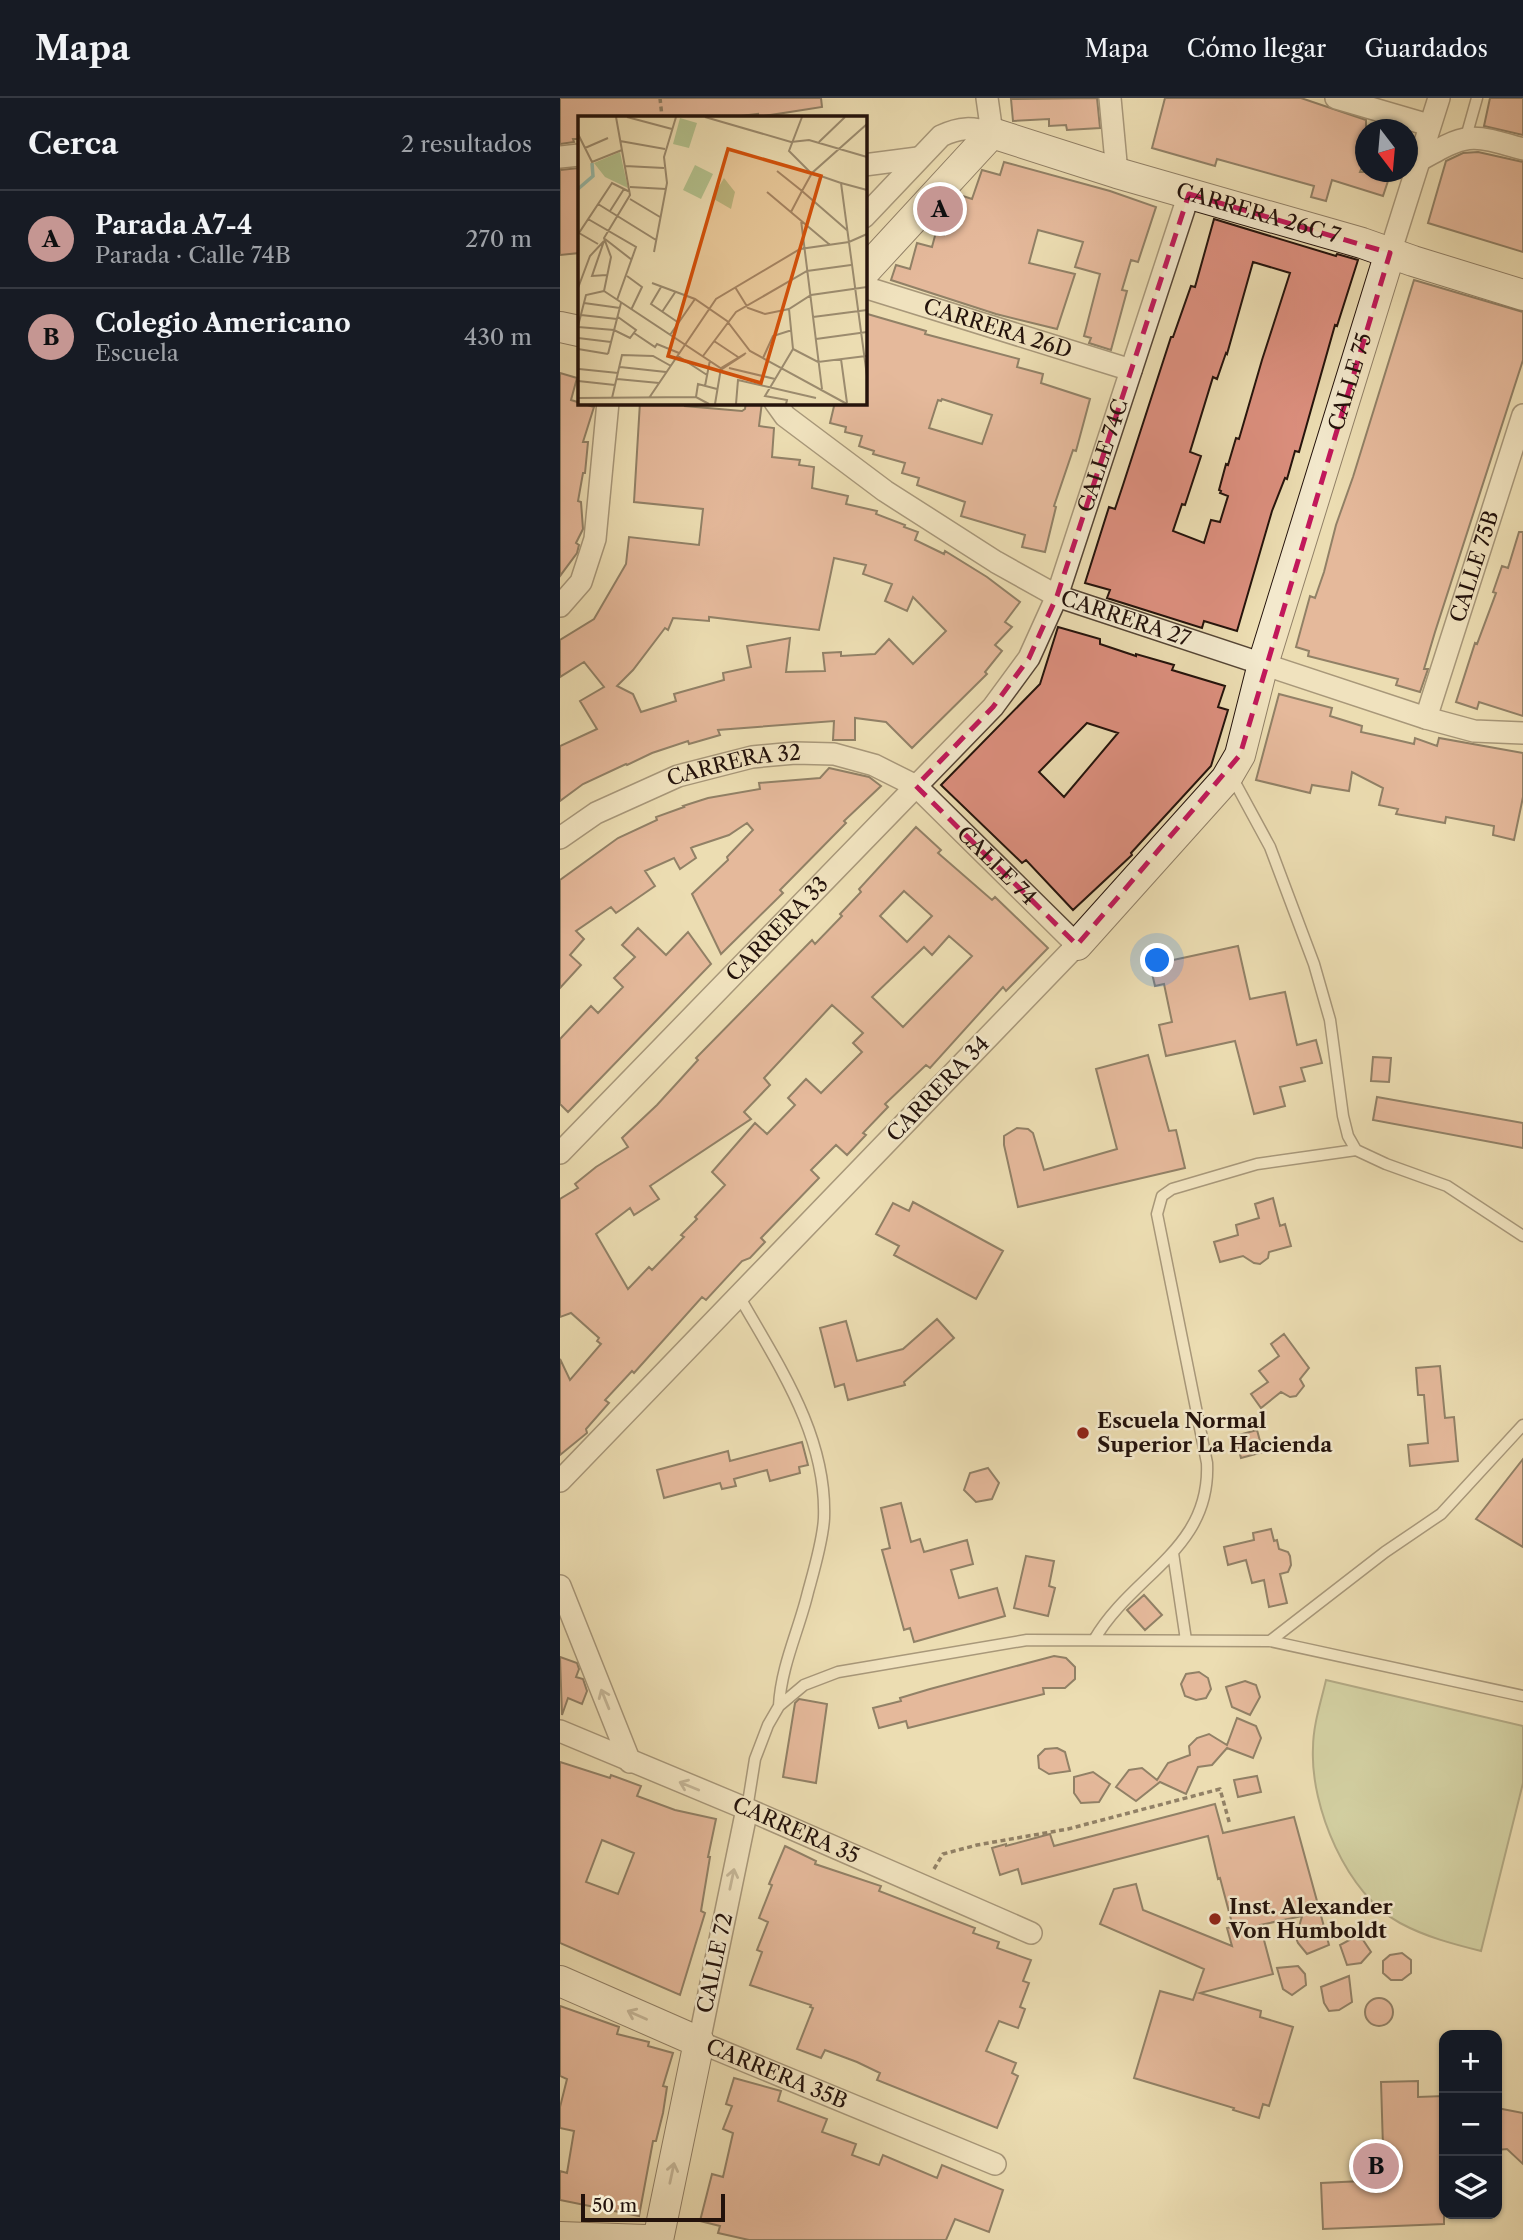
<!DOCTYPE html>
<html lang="es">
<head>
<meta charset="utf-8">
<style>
	:root { --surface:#171b24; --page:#242831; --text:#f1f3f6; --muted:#9ea1a6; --line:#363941; --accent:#c59692 }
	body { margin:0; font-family:"Libre Caslon Text",serif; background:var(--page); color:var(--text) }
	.controls { position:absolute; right:21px; bottom:21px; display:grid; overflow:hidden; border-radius:14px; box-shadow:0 2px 5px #0004 }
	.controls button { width:63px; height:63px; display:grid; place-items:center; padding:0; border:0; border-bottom:2px solid var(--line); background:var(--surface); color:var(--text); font:35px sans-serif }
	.compass { position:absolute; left:795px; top:21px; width:63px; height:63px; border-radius:50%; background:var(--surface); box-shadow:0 2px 5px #0004; rotate:164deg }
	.scale { position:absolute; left:21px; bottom:18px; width:144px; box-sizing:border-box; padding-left:7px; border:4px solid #23120b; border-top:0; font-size:19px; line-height:24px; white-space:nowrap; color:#23120b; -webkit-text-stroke:5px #f3e9cd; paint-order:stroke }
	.you { position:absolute; left:598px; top:863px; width:24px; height:24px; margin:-18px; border:5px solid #fff; border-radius:50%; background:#1a73e8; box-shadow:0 0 0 10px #1a73e833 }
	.badge { display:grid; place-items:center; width:46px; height:46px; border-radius:50%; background:var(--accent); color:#111; font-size:23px; font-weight:700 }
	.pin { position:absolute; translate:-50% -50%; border:4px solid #fff; box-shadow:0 2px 7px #0006 }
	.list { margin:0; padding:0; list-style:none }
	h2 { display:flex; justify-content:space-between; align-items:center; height:91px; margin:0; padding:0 28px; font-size:30px }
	h2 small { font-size:23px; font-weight:400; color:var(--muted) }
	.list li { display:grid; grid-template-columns:46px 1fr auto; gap:21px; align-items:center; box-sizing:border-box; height:98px; padding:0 28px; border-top:2px solid var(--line) }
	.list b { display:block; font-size:26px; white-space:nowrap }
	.list p { margin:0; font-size:23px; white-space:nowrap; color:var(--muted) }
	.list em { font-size:23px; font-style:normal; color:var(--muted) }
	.icon { flex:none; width:38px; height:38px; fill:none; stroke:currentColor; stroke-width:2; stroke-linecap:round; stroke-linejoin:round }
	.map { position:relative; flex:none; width:963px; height:2142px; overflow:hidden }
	header { display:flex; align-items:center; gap:42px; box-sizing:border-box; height:98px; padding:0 35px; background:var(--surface); border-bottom:2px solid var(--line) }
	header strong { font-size:33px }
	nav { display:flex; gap:38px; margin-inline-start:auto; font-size:24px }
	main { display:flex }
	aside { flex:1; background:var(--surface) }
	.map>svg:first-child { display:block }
	.green { fill:#b4c28e; stroke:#6c6a4c; stroke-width:2 }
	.building { fill:#dc8f7e; stroke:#23120b; stroke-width:2; fill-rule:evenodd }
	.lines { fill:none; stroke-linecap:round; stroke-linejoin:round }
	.lane-casing { stroke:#554535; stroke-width:13 }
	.street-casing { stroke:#554535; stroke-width:24 }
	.secondary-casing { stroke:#23120b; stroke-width:32 }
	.path { stroke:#23120b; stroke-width:3.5; stroke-dasharray:5 3.5; stroke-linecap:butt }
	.lane { stroke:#f3e9cd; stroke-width:10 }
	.street { stroke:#f3e9cd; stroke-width:21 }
	.secondary { stroke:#f3e9cd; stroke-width:30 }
	.oneway { stroke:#958876 }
	.marked { fill:none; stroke:#c2185b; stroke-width:5; stroke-dasharray:14 9; stroke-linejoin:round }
	.poi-dot { fill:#8f2418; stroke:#f3e9cd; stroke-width:2.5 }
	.labels { text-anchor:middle; stroke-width:5; stroke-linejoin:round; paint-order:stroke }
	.street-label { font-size:21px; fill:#23120b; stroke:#f3e9cd }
	.poi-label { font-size:21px; font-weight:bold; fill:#23120b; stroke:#f3e9cd; text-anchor:start }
	.inset-river { fill:none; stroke:#99bcaa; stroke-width:3.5 }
	.inset-road { fill:none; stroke:#9c8c6f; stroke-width:2 }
	.view { fill:#d4520c; fill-opacity:0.15; stroke:#d4520c; stroke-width:3.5 }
	.inset-edge { fill:none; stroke:#23120b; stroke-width:3.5 }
</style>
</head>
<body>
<header>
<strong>Mapa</strong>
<nav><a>Mapa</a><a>Cómo llegar</a><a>Guardados</a></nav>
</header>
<main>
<aside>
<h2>Cerca<small>2 resultados</small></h2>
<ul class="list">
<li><span class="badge">A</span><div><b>Parada A7-4</b><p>Parada · Calle 74B</p></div><em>270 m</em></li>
<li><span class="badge">B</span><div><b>Colegio Americano</b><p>Escuela</p></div><em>430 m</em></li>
</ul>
</aside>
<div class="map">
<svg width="963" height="2142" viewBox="0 0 963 2142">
	<rect width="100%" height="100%" fill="#ecddb2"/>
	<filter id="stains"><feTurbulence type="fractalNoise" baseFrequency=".00286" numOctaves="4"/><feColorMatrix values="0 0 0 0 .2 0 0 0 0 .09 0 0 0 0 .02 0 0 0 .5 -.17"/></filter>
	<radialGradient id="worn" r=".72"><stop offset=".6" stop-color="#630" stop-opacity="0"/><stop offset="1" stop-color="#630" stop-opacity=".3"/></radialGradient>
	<path class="green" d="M766,1582L963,1628V1685L921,1853C893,1846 866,1839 840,1825C787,1797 750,1709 753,1650C753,1627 761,1604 766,1582Z"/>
	<path class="building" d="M0,0H261L262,9L198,19V16L173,19H19V41H13L14,44L0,46Z
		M537,0L540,30L507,32L506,27L489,28V21L453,23L451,1Z
		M605,0H741L806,22V59L800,74H819L830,77L823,98L772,82L766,103L751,99L754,88L657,61L655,68L592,50Z
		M930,0H963V37L924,28Z
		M918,54L963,64V154L868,125L886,63L903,55Z
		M444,64L550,93L596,109L578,164L571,162L562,192L567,193L551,252L529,245L531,240L524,238L540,176L515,169L523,144L478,132L469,165L515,176L497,231L436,216L331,182L336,167L350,171L357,145L372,149L376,134L384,137L389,122L396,123L403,98L412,101L422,72L440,77Z
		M19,70V155L0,157V72Z
		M654,121L776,158L777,156L798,162L777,228L775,227L739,354L735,353L727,381L725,380L712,413L677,533L644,523L642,530L547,500L550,492L525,485L549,409L555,411L563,387L611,239H613L631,188L635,189ZM693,164L730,175L702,262L679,341L676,340L668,367L666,366L659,392L661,393L660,395L668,398L660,424L651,422L644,445L613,433L622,406L625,407L641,358L630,354L653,279L657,281L666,255L667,256Z
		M854,182L963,214V262L875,534L864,571H868L860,594L836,587L838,581L748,558L749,553L736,549L750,498L755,500L764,474L776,427L793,379Z
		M304,215L366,233L365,236L459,261L457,269L483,276L481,285L530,301L516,353L513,352L494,408L496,409L485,454L462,449L465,437L401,418L405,404L357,387L359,380L342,375L345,365L313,356L314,353L299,348L302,338L285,334L286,329L270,325L275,304H304ZM382,301L432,317L422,346L369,330L378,302L381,303Z
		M0,275L17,280L11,302L34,309L23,344H28L25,375H23L18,403L21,404L23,431L16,445L19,447L17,455L0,478Z
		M80,304H126L125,308L182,313L185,311L186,304H202L199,328L214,330L212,359L240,362L239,367L254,369L252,390L288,398L286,406L317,413L316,416L345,427L344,429L358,434L355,442L384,456L385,453L427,479L460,504L445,524L452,529L435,547L442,553L425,574L427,576L352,650L326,624L295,620V642H273L274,623L158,632L160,637L129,646L128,643L92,655L67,667L66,666L23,686L0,703V648L37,631L20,603L44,589L24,564L0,579V542L34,521L66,466L69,439L139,447L143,411L74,404ZM274,460L306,467L303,476L332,486L325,503L347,513L353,499L386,533L353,566L329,541L315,556L281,558V554L263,555L265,573L226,574L230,540L187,548L191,569L163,575L164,582L114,596L116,603L81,614L73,596L57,588L73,572L105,530L108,532L113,520L149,523V519L259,532Z
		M959,434H963V618L919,604L917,611L896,604L915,545L917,546L936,495L933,494L942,468L948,470Z
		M498,529L540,541V546L576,558V556L614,567L612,572L665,588L658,609L668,612L651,668L571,755L572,757L513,812L466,762L462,765L381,687L480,586ZM527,625L558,635L504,699L479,674Z
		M719,596L772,610L770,618L802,628L801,634L824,639L854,646L855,640L877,648L879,640L963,655V699L954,742L933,737L934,728L886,719L885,725L836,716L838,711L819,707L823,690L792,674L789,693L752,687L750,695L696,682Z
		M269,670L309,679L321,688L284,723L286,725L220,792L223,795L161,856L132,796L168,762L167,759L193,732L187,725L169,737L133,749L131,750L136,760L120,771L114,760L85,773L95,788L56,815L51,809L16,833L24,841L10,857L21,867L0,890V782L58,740L97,722L96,719L124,709L123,708L148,700L200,691L199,685L260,680Z
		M356,729L381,752L378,755L432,802L435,799L488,850L446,893L443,889L370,970L366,967L325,1006L328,1009L303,1035L306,1037L287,1057L276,1047L251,1072L259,1080L201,1140L205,1144L190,1160L182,1163L146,1202L142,1199L74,1275L72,1273L45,1302L49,1305L26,1331L27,1335L0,1357V1261L10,1282L41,1246L37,1243L39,1240L11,1215L0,1219V1101L18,1090L15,1086L36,1069L68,1049L62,1040L97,1007L138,962L136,960L252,842L255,846L282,818L280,816L301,794L299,791ZM344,793L372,818L347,844L320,818ZM389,838L412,858L343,929L312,899L364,849L372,857ZM272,907L303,935L293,945L302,954L261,995L246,981L228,1000L235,1007L207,1036L195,1025L152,1074L165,1087L135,1119L137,1121L121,1137L124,1139L92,1172L89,1169L68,1191L36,1136L70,1110L74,1117L99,1101L90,1088L191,1021L184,1014L210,987L204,980Z
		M78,830L106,857L128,834L151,866L8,1014L0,1006V941L31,908L38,915L63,889L54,880L75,859L62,847Z
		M678,848L690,901L725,894L737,947L756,942L762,965L741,970L745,983L720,989L725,1008L694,1016L675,943L606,958L599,927L612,924L604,886L595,888L590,867Z
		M588,957L609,1033L616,1032L625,1070L458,1109L444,1047V1038L457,1030L468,1031L473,1035L484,1072L557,1051L536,971Z
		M813,959L831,960L829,984L811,983Z
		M817,999L963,1025V1050L813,1022Z
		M713,1100L720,1128L725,1126L731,1148L709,1154L708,1160L700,1166L694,1165L683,1158L660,1164L654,1144L678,1137L676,1127L699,1120L695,1106Z
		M353,1104L443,1153L416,1201L334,1157L339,1148L316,1136L333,1105L349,1113Z
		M377,1221L394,1240L344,1284L345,1287L288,1302L284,1286L275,1289L260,1230L286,1223L297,1263L343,1251Z
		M724,1236L749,1270L740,1281L744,1288L736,1298L730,1299L721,1294L701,1310L691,1296L708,1284L699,1273L719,1258L711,1246Z
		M880,1268L885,1320L894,1319L898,1363L850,1368L848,1347L868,1345L864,1297H858L856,1270Z
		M697,1332L703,1354L681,1360L675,1338Z
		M242,1344L248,1367L239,1369L240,1375L210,1383L207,1372L174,1381L176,1388L162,1391L160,1385L104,1400L97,1372L168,1353L170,1363Z
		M963,1361V1449L916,1421Z
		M428,1370L439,1385L432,1401L416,1404L404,1392L410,1375Z
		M341,1405L351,1444L360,1441L364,1454L407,1442L413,1466L391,1472L399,1500L437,1490L445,1518L354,1544L350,1530L344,1532L322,1452L330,1450L321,1410Z
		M711,1431L714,1443L717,1442L719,1451L728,1454L730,1458L731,1467L728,1474L720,1476L727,1505L709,1509L704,1482L692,1485L686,1462L668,1467L664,1449L694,1442L693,1435Z
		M466,1458L494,1463L489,1488L495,1490L488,1518L454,1510Z
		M584,1497L602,1517L585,1532L567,1512Z
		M494,1558L506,1560L515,1569V1581L505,1590H483L484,1596L348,1630L346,1623L319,1630L313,1610L341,1603L340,1600L370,1591Z
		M0,1559L17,1565L19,1571L16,1579L23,1581L27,1593L22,1606L8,1600L2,1617Z
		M639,1574L648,1580L651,1591L646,1600L636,1602L625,1598L621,1586L626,1576Z
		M685,1583L696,1587L700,1599L690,1617L672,1609L666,1589Z
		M239,1601L267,1606L256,1685L223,1679L235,1605Z
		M677,1620L696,1628L701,1640L693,1660L667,1650L652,1667L638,1669L626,1696L600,1684L576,1703L556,1689L569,1672L582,1670L597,1682L608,1665L630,1657L629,1648L637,1640L649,1636L667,1647Z
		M497,1650L505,1654L510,1673L489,1676L479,1670L478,1658L485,1651Z
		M0,1664L50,1680L51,1677L81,1688L77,1698L115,1712L156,1721L148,1759H150L141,1813L145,1815L120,1897L0,1845ZM42,1742L74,1755L58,1796L26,1784Z
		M533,1674L550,1686L539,1704L521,1705L514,1695V1679Z
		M697,1678L701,1694L678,1699L674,1682Z
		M655,1706L663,1735L734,1719L769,1847L747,1856L738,1845L736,1840L742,1818L700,1827L713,1876L640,1895L701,1913L700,1919L733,1929L709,2008L703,2006L699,2020L673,2012L674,2010L574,1980L600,1893L633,1902L644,1871L540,1826L554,1791L576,1786L583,1812L672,1848L667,1830L673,1829L660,1780L658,1781L648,1738L462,1786L458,1771L440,1777L432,1750L446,1746V1748L490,1736L494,1748Z
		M225,1748L256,1763L255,1766L321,1788L319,1793L415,1830L413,1835L439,1844L437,1850L471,1862L463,1883L469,1885L460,1909L465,1911L458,1930L439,1923L426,1953L456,1965L452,1975L458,1978L437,2030L317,1982L320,1975L297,1964L265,1952L261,1960L237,1951L253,1910L250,1909L251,1907L190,1887L202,1854L197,1852L208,1824L199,1820L212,1787L209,1786Z
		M793,1840L803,1842L811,1854L801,1865L787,1867L780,1847Z
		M842,1855L851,1862V1875L842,1882H831L823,1875V1863L830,1857Z
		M738,1868L745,1876L746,1887L732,1897L723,1891L717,1870Z
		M789,1878L792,1904L779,1912L769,1913L764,1905L761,1889Z
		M805 1914a14 14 0 1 1 28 0a14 14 0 1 1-28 0Z
		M0,1908L59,1929L57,1936L89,1944L88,1948L113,1955L103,1988L107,1989L103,2015L96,2043H93L79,2118L0,2102V2073L7,2075L14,2033L0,2030V2009L7,1981L0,1978Z
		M174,1980L221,1993L218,2003L267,2021L262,2034L296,2046L292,2057L319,2067L323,2057L377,2080L382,2067L443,2092L429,2134L395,2121L386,2142H189L158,2135L160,2128L140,2123L152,2076L163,2079L173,2035L163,2031L172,2008L166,2006Z
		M858,1983V1999L884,1998V2126L763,2131L761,2085L824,2082L821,1984Z
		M937,2010L963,2015V2066L947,2051L937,2052Z"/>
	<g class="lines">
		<g class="lane-casing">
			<path id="lane" d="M906,39L917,0
				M672,679L710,749L754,866L770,922L783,1018L788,1038L796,1052L826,1066L887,1088L963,1138
				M179,1198C218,1267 267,1337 264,1420C263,1442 254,1472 248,1494C239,1532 221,1568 219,1608
				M613,1455L626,1542
				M534,1542C572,1476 651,1452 647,1365L597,1116L602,1098L612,1091L697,1066L796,1052
				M710,1543L825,1454L881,1416L963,1327
				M187,1711L195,1661L208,1627L219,1608L244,1587L278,1574L467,1542L710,1543L963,1598"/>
		</g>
		<g class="street-casing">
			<g id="street">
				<path d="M550,0L557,75"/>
				<path d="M776,0L869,27"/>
				<path d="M0,59L19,57"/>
				<path d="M858,63C908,35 908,35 963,51"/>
				<path d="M304,67L358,60"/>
				<path d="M304,119L381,38C400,29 412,29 432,35L427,0"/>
				<path d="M830,155L879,0"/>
				<path id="s1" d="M304,189L571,272"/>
				<path id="s2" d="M215,304L225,318L325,393L436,464L497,498L866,620L914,633L963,635"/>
				<path d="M0,508L21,484L35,441L48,304"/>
				<path id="s3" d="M866,620L963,317"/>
				<path id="s4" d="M0,740L36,715L118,678L192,659L235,655L274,656L314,667L356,688L517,847L0,1383"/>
				<path id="s5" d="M0,1055L433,609L469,560L497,498L629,96"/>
				<path d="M0,1488L70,1664"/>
				<path id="s6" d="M0,1633L187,1711L471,1835"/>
				<path id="s7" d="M187,1711L139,1944L435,2066"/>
			</g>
		</g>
		<g class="secondary-casing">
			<g id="secondary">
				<path id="s8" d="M304,174L432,35L557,75L802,145L853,163L963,197"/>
				<path d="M0,229L19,233"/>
				<path id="s9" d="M517,847L666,681L680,657L703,566L830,155"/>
				<path d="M0,1883L139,1944L98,2142"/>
				<path d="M0,2139L86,2142"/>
			</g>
		</g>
		<path class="path" d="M100,0L102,19
			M374,1771L383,1756L417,1747L508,1731L660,1691L670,1727"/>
		<use href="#lane" class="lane"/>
		<use href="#street" class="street"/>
		<use href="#secondary" class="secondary"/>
	</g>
	<defs><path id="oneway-shaft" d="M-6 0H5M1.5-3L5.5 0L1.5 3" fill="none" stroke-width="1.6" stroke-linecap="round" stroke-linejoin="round" transform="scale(1.75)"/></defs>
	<g class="oneway">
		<use href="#oneway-shaft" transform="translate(45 1601) rotate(-112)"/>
		<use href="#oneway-shaft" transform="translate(129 1688) rotate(-158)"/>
		<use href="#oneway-shaft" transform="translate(172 1781) rotate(-78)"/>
		<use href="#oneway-shaft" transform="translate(77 1917) rotate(-156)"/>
		<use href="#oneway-shaft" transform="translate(112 2075) rotate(-78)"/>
	</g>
	<path d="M0 0H963V2142H0ZM629,96L830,155L680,657L517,847L356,688L433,609L469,560L497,498Z" fill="#ecddb2" fill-opacity=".55" fill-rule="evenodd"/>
	<path class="marked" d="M629,96L830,155L680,657L517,847L356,688L433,609L469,560L497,498Z"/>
	<g class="poi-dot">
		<circle cx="523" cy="1335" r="7"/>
		<circle cx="655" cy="1821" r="7"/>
	</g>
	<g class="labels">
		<g class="street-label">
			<text dy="7" stroke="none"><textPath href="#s8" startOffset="467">CARRERA 26C 7</textPath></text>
			<text dy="7" stroke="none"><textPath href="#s1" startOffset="140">CARRERA 26D</textPath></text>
			<text dy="7" stroke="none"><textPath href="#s9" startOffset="640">CALLE 75</textPath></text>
			<text dy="7" stroke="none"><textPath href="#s5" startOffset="898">CALLE 74C</textPath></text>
			<text dy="7" stroke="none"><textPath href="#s3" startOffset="159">CALLE 75B</textPath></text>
			<text dy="7" stroke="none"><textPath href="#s2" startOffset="416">CARRERA 27</textPath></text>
			<text dy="7" stroke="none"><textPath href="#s4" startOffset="191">CARRERA 32</textPath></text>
			<text dy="7" stroke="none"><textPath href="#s4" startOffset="494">CALLE 74</textPath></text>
			<text dy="7" stroke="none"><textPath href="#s5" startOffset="312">CARRERA 33</textPath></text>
			<text transform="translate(378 991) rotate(-46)" y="7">CARRERA 34</text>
			<text dy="7" stroke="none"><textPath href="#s6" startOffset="256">CARRERA 35</textPath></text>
			<text transform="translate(155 1865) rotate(-78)" y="7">CALLE 72</text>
			<text dy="7" stroke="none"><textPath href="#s7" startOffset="322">CARRERA 35B</textPath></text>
		</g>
		<g class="poi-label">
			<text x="537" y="1330">Escuela Normal<tspan x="537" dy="24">Superior La Hacienda</tspan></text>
			<text x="669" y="1816">Inst. Alexander<tspan x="669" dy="24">Von Humboldt</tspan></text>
		</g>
	</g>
	<g transform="translate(18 18)">
		<rect width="289" height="289" fill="#ecddb2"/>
		<path d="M102,2L119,7L111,32L95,28ZM42,36L50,72L27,61L16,47ZM117,49L135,58L123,83L105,74ZM146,62L157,76L153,93L134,82Z" fill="#b4c28e"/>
		<path class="inset-river" d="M0,73L15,60L14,47"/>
		<path class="inset-road" d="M49,1L94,13M127,1L213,26L231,24L289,41M224,1L211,35L233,57M0,18L14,46L44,34M42,25L87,33M241,26L267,1M7,32L30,22M47,50L86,52M199,55L224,75L213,96M234,57L263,67L289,260M263,67L289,74M52,71L88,73M189,76L252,129M52,83L82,101M20,88L78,124M32,95L46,73M10,103L58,131L39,184M223,104L244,273M270,115L224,75L234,57L289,8M27,123L54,144M26,125L14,160L29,159M20,128L1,117L34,67L52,76M76,136L89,67L86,41L98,1M49,160L64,171L53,194M74,167L117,183L149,205L172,235L269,288M83,171L73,188L101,207M157,171L170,192L187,198L211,193L233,179L289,171M0,172L12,140L26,125M26,175L33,141L26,122L52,79L38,1M26,175L144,253L167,238M6,187L42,192M84,196L98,175M3,199L39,203M235,201L289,194M0,210L8,179L26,175M0,211L36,214L52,222L58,214L40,201M56,217L77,231L79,228L101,237M92,219L117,183M0,222L33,226M238,223L289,216M136,225L160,241M0,233L30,238M215,233L240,246L288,240M30,238L43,187M100,240L129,259M125,240L158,196L229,155L273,149M185,242L195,220L214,214M263,243L269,287M42,251L88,256M143,252L168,237M151,252L197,263M1,253L40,257M39,263L81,267M0,265L37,269M127,270L132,244M118,281L120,268L139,273M0,282L118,281L131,288M34,282L44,239L75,240L93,250M71,282L138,183L222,133L271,126L289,118M137,288L143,252M158,288L160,264L238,282M208,288L209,284L187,280L215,233L211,193"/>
		<path class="view" d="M150,33L243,60L183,267L90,240Z"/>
		<rect width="289" height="289" class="inset-edge"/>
	</g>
	<rect width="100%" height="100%" filter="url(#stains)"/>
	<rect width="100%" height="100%" fill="url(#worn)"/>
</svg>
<div class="controls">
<button>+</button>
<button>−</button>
<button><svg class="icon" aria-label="layers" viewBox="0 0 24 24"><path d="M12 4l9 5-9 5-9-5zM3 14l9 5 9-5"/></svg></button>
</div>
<svg class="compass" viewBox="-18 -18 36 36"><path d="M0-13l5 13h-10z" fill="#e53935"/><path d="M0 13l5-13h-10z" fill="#9ea1a6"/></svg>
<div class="scale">50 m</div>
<div class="you"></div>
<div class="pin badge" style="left:380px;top:111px">A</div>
<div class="pin badge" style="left:816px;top:2068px">B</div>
</div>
</main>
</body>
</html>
